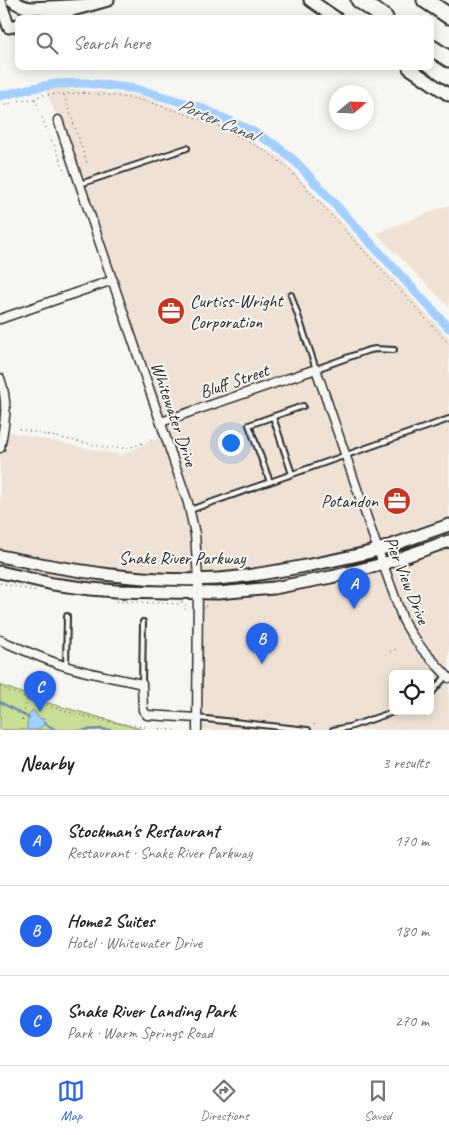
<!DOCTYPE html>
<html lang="en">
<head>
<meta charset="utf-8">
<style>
	:root { --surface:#fff; --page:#f2f2f2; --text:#222; --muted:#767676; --line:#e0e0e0; --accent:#2563eb }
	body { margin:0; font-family:Caveat,sans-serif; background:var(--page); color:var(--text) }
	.controls { position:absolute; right:15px; bottom:15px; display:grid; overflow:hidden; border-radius:8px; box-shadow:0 2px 12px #0003 }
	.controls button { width:45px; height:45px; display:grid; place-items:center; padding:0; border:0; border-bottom:1px solid var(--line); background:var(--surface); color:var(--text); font:25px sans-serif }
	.compass { position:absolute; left:329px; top:85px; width:45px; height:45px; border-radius:50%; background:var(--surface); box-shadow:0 2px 12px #0003; rotate:71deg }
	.you { position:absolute; left:230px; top:442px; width:18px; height:18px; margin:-12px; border:4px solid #fff; border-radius:50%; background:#1a73e8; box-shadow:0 0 0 8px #1a73e833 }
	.badge { display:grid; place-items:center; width:32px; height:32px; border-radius:50%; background:var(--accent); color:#fff; font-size:16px; font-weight:700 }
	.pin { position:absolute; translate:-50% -41px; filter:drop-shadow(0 1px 2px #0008) }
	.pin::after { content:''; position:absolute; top:26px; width:18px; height:15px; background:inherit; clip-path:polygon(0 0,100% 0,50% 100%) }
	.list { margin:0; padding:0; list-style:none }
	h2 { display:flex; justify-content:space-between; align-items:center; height:65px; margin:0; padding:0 20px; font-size:21px }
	h2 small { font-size:16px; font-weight:400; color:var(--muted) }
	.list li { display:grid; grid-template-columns:32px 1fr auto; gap:15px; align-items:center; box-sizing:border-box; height:90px; padding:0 20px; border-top:1px solid var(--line) }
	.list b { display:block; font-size:19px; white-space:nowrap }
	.list p { margin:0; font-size:16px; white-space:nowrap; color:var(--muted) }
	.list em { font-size:16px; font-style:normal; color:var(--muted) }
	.icon { flex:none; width:28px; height:28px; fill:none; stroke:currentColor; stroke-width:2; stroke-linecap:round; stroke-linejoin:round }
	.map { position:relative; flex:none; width:449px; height:730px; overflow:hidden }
	.search { position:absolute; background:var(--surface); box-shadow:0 2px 12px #0003; left:15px; right:15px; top:15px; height:55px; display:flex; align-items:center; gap:12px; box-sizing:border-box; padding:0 18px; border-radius:8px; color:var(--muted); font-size:19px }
	.sheet { height:335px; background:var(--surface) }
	nav { display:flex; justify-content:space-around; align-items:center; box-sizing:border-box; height:70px; border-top:1px solid var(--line); background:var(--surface); font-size:14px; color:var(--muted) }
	nav a { display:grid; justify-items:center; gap:2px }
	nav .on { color:var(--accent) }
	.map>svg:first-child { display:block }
	.built { fill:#efe2d5; fill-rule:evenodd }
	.green { fill:#c8de94; stroke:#7a8460 }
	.water { fill:#a3d0fe; stroke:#738eaa }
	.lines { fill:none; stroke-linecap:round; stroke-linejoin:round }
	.stream { stroke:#738eaa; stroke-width:2.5 }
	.canal { stroke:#a3d0fe; stroke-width:9 }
	.lane-casing { stroke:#2b2b2b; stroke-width:8 }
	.street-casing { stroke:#2b2b2b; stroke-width:11 }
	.secondary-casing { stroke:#2b2b2b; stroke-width:15 }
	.highway-casing { stroke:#2b2b2b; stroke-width:19 }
	.path { stroke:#2b2b2b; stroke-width:1; stroke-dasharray:1 4; stroke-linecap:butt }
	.lane { stroke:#f6f6f2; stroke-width:4 }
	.street { stroke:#f6f6f2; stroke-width:8 }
	.secondary { stroke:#f6f6f2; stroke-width:11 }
	.highway { stroke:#f6f6f2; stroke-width:15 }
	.labels { text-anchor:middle; stroke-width:4; stroke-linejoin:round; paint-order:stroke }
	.poi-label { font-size:18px; fill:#2b2b2b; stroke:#f6f6f2; text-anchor:start }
	.street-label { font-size:18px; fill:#2b2b2b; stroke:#f6f6f2 }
	.water-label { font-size:19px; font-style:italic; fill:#495460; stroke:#f6f6f2 }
</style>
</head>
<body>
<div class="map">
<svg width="449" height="730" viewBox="0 0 449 730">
	<rect width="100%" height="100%" fill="#f6f6f2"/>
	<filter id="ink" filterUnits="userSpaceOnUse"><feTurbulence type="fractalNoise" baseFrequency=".02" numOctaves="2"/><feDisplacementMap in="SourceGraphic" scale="10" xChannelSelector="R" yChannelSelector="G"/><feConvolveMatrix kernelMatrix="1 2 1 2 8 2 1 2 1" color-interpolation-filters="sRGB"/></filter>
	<g filter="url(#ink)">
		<path class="built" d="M66,88L140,96L219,123L280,157L449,338V730H197L198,592L91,589L0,572V449L4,431L120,455L166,435L58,120L45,89ZM393,674H430V711H393Z
			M449,205V307L376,233Z"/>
		<path class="green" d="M0,685L48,703L144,730H0Z"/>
		<path class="water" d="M33,710L34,711C37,718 40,717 46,721V724L36,730H27C27,723 27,715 33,710Z"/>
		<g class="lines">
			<path class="stream" d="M0,702L29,718
				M44,723L56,730
				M85,730L100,729L110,730"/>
			<path class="canal" d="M0,96L28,89L56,84L86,83L136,89L199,107L252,131L275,145L297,163L449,328"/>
			<g class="lane-casing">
				<path id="lane" d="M80,184L187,148
					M291,295L316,369L366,351L375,349L394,350
					M273,417L292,474
					M270,482L249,425L303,406
					M190,510L449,419
					M66,666L67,616
					M142,684L143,622
					M430,695L446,676
					M197,718L308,730
					M333,730L349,727L396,711"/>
			</g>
			<g class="street-casing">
				<path id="street" d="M58,120L188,503L195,534L198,579L197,730
					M0,319L113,280
					M0,378C9,403 5,423 0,448
					M161,422L316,369L378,550L403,620L411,634L423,650L449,678
					M0,640C21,649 43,659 65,666C90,674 116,678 142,684L143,710L147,715L197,718"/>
			</g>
			<g class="secondary-casing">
				<path id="secondary" d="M12,0C18,5 23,7 31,8L88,5
					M310,0L336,18
					M0,2L9,27L18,25
					M44,18L108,0
					M409,68L449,95
					M0,556C72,571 144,583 218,579C245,577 273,572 300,567C326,562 352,557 378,550C402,542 425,533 449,525
					M0,572L53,584L91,589L116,591L218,593L274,588L331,577L383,564L449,541"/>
			</g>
			<g class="highway-casing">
				<path id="highway" d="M359,0L385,18
					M425,0L449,16
					M432,48L449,59"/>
			</g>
			<path class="path" d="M64,95L88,166
				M35,99L50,139L56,148L65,173
				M0,107L21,100L33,99L43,95L64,94L84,93L107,95L141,100L177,111L218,126L264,150L287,167L449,344
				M19,429L108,448H128L152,440
				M0,583L36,591
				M117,601L179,604L182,602L187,606L184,611
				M205,606H210
				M390,652L396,649
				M0,687C55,712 115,726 175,730
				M22,720L27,699
				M314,725L315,721"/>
			<use href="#lane" class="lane"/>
			<use href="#street" class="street"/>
			<use href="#secondary" class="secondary"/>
			<use href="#highway" class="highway"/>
		</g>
	</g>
	<defs>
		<g id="office-disc" transform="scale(1.4375)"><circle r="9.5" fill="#c8321e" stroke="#f6f6f2"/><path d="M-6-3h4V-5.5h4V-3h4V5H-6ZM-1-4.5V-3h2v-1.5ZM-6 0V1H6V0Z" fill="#fff"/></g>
	</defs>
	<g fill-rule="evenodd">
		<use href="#office-disc" x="171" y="311"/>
		<use href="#office-disc" x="397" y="501"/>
	</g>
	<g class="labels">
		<g class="poi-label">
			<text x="190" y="307">Curtiss-Wright<tspan x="190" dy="21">Corporation</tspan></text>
			<text x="378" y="507" text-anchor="end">Potandon</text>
		</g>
		<g class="street-label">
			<text transform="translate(234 381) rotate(-19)" y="6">Bluff Street</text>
			<text transform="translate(174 414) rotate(71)" y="6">Whitewater Drive</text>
			<text x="182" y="564">Snake River Parkway</text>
			<text transform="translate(407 580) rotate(68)" y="6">Pier View Drive</text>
		</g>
		<g class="water-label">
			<text transform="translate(218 119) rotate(23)" y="7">Porter Canal</text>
		</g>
	</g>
</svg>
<div class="controls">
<button><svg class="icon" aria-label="locate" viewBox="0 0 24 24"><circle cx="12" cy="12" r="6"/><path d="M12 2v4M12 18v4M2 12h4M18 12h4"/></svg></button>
</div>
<svg class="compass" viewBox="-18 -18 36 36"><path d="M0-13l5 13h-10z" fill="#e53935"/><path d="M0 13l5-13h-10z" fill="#767676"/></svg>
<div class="you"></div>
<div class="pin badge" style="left:354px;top:609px">A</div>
<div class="pin badge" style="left:262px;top:664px">B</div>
<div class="pin badge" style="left:40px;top:712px">C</div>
<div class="search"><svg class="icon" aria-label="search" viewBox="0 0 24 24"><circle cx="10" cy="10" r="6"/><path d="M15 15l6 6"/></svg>Search here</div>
</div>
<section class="sheet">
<h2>Nearby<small>3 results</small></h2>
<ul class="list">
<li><span class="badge">A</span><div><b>Stockman's Restaurant</b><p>Restaurant · Snake River Parkway</p></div><em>170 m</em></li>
<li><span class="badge">B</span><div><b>Home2 Suites</b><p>Hotel · Whitewater Drive</p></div><em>180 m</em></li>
<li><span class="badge">C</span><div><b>Snake River Landing Park</b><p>Park · Warm Springs Road</p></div><em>270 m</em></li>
</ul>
</section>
<nav>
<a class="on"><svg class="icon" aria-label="map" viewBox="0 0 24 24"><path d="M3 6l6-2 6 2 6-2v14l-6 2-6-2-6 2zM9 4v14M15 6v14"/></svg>Map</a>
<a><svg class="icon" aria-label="directions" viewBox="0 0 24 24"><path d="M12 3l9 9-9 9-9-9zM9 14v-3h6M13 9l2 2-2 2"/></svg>Directions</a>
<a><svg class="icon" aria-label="saved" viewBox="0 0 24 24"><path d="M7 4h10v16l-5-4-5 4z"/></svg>Saved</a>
</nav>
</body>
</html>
